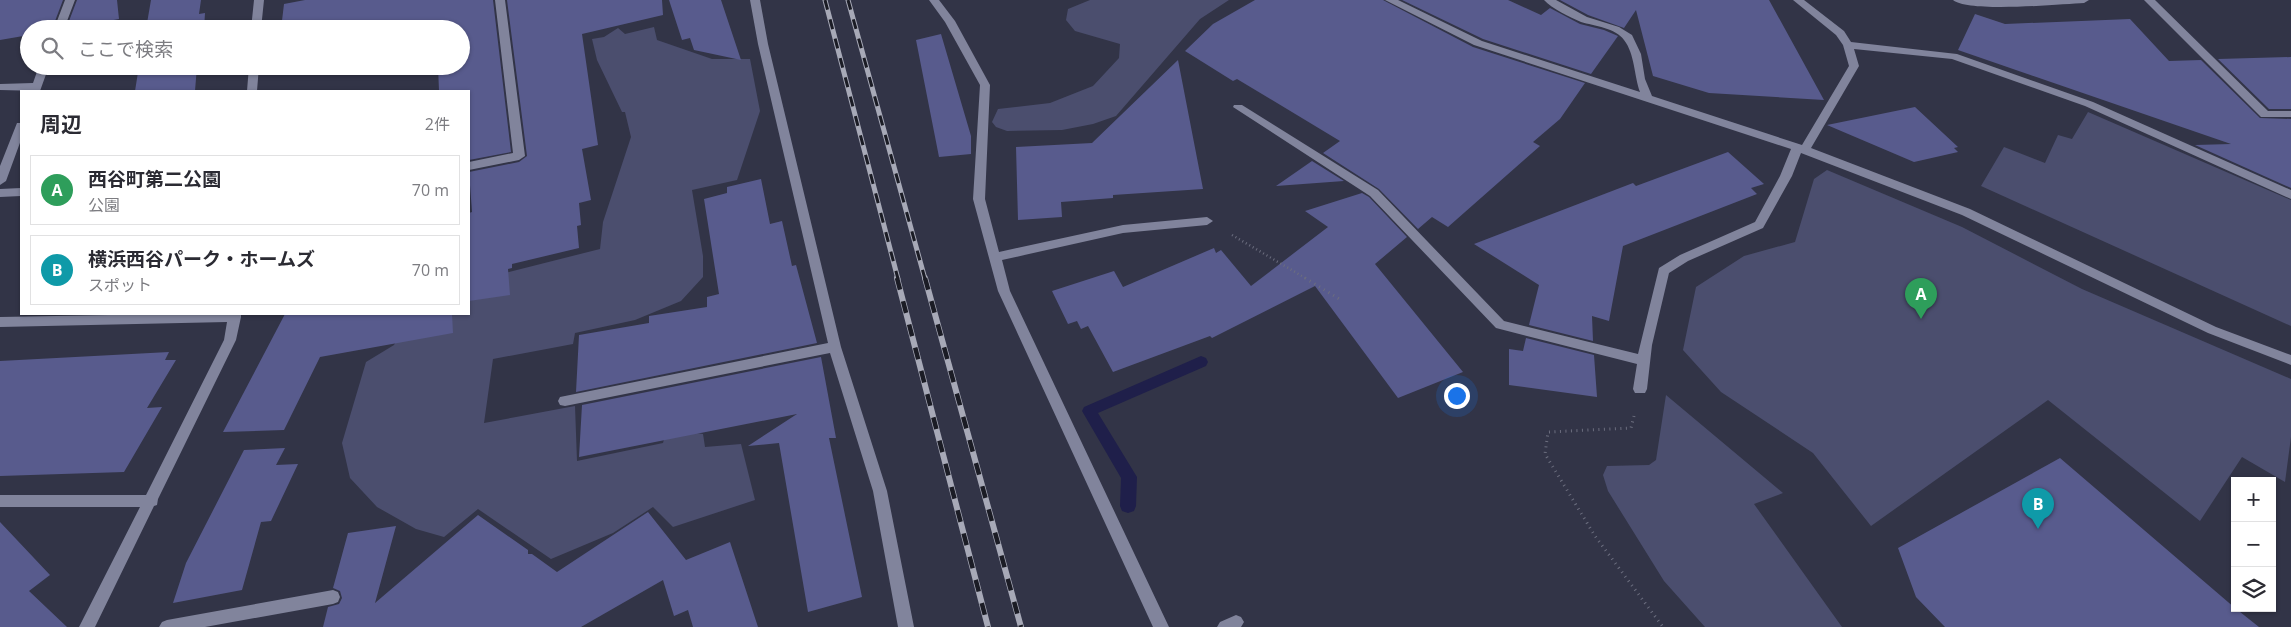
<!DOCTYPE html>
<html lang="ja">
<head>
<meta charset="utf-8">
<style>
	:root { --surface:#fff; --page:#f7f7f7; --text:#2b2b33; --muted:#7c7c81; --line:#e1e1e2; --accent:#7c3aed }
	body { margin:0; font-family:"Open Sans","Noto Sans JP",sans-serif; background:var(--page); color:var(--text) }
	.controls { position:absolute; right:15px; bottom:15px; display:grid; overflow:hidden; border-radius:0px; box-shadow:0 1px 4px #0004 }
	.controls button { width:45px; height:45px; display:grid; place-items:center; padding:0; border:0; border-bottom:1px solid var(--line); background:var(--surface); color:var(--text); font:25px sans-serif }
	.you { position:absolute; left:1456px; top:395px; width:18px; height:18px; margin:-12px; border:4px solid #fff; border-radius:50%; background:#1a73e8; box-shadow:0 0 0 8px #1a73e833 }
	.badge { display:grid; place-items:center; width:32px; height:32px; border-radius:50%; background:var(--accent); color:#fff; font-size:16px; font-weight:700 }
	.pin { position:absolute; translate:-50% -41px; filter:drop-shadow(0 1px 2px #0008) }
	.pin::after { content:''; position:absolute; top:26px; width:18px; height:15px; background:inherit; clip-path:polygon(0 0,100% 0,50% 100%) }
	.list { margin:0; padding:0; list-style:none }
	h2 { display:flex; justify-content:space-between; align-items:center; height:65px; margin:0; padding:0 20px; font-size:21px }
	h2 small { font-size:16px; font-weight:400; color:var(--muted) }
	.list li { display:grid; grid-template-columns:32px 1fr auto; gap:15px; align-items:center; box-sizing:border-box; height:70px; margin:0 10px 10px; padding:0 10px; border:1px solid var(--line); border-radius:0px }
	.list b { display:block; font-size:19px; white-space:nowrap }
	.list p { margin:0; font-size:16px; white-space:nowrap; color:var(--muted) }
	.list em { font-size:16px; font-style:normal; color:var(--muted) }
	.icon { flex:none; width:28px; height:28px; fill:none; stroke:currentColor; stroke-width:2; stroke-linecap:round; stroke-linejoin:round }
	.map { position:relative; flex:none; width:2291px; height:627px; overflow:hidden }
	.search { position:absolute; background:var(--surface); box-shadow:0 1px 4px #0004; left:20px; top:20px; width:450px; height:55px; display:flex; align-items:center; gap:12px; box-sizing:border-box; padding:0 18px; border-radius:28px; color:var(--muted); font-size:19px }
	.panel { position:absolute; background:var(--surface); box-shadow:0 1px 4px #0004; left:20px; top:90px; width:450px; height:225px; border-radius:0px }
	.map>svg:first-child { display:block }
	.green { fill:#4b4e6e }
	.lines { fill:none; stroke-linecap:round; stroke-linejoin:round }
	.stream { fill:#1f1f4a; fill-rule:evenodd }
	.building { fill:#585b8d }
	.path-far1 { stroke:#6c6e7f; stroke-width:2.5; stroke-dasharray:1 3; stroke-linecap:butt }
	.path { stroke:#6c6e7f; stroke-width:3; stroke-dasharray:1 4.5; stroke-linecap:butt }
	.minor { fill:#81849c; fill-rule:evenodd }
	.rail-far1-casing { stroke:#a7a9b7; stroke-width:5 }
	.rail-casing { stroke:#a7a9b7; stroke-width:6 }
	.rail-far1 { stroke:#1b1c25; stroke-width:3; stroke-dasharray:10; stroke-linecap:butt }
	.rail { stroke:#1b1c25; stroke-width:4.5; stroke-dasharray:12; stroke-linecap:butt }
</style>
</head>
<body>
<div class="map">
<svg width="2291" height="627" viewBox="0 0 2291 627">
	<rect width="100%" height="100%" fill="#323447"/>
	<path class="green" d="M1090,0H1229L1200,19L1116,116L1093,124L1062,130L1007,131L996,127L992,122L998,109L1050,103L1093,86L1119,58L1120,44L1075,31L1066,20L1068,9Z
		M654,27L657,40L712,59H750L760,111L737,180L692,190L703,256V277L681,301L635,320L575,333L573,344L493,359L484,423L575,406L577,461L663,443L667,429L703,434L705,447L741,444L755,500L673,527L653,507L613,533L551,559L478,509L444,537L416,529L377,507L350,478L342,443L366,362L394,345L406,323L442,314H469V282L600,249L603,222L631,137L625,112H622L597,60L592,39L604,37L618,28L625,34Z
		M2088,112L2291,200V326L1981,186L2004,147L2045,163L2058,135L2072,139Z
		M1827,170L1962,227L2082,289L2291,379V437L2285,482L2242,457L2200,521L2048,400L1871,526L1813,453L1721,392L1683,350L1696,287L1744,256L1795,242L1814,179Z
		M1666,395L1783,493L1754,504L1842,627H1705L1664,581L1608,491L1603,475L1607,466L1649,465L1656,460Z"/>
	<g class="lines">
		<path class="stream" d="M1201,356L1206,358L1208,362L1206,366L1098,413L1137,477L1136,506L1134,511L1128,513L1122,511L1120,506L1121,478L1082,411L1084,407Z"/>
	</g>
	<path class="building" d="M0,0H63L52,29H29V35L0,40Z
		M77,0H117L119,19L66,29Z
		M151,0H201L199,14L205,13L204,29H146Z
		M305,0H493L511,152L469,160V91H439L438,66H461V29H373V25L354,29H281L284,4Z
		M507,0H662L663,15L582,34L598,145L582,149L591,200L579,203L581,225L577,226L579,248L512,264V268L508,269L510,295L469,301V213L472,212L469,172L519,162L527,156Z
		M669,0H721L741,60L694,50L690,38L682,40Z
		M1255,0H1383L1473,47L1585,83L1560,119L1533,142L1540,146L1448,227L1432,217L1418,229L1379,189L1323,153L1340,141L1237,79L1233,81L1185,51L1213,24Z
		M1402,0H1508L1541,15L1550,8L1580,24L1604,30L1618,36L1591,74L1483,39Z
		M1560,0H1769L1824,100L1709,93L1653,76L1636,10L1624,28L1588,15Z
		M1975,14L2005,24L2130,19L2169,61L2201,60L2260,118L2291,119V188L2195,145L2231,144L1958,50Z
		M941,34L971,136V154L939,157L916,40Z
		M2291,57V109H2269L2218,59Z
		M1178,60L1203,189L1113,195V198L1061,202L1062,217L1018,220L1016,147L1092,143Z
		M139,66H197L195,91H135Z
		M1915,107L1958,147L1954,148L1958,152L1914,162L1827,125Z
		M1728,152L1764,184L1751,188L1757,194L1623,246L1609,321L1592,316L1593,341L1529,325L1539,285L1474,244L1633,183L1636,186Z
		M1312,161L1344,181L1276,186Z
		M761,179L770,224L782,221L792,266L796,265L817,343L576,392L579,335L649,323V316L707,307V297L719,294L704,199L727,193V187Z
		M1362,193L1369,197L1407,237L1375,264L1463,372L1398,398L1315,286L1212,338L1210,336L1113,372L1088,326L1081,329L1077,321L1068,324L1052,291L1114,271L1123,287L1214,248L1216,253L1221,250L1251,286L1328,227L1305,211Z
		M285,314H452L453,333L320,357L284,430L223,432Z
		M1526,338L1594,355L1597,397L1509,385V349L1523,351Z
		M169,352L165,360H176L147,408L162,407L124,472L0,476V361Z
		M821,357L836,438H829L862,597L808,612L779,443L748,446L797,414L579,457L582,405Z
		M285,448L276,465L298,464L271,521L261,522L242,590L173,603L186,563L244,450Z
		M2060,458L2235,608L2259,627H1945L1916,597L1898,548Z
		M648,512L686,560L730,542L758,627H693L688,610L674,616L663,580L581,627H323L328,607L339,604L342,598L340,591L333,588L348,533L396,526L375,603L478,515L528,550V554H532L557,572Z
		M0,522L50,575L29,591L67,627H0Z"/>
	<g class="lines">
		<path class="path-far1" d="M1232,235L1307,279"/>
		<path class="path" d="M1305,278L1341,300
			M1634,416L1631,428L1548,432L1545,454L1595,536L1663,627"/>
		<path class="minor" d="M65,0H75L64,29H54Z
			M254,0H264L261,29H251Z
			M495,0H505L525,156L519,160L469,170V162L513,153Z
			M750,0H760L768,44L841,347L887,491L914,627H898L873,491L830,353L565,406L560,405L558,401L560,397L565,396L828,343L758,44Z
			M929,0H939L955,21L990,85L985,199L999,252L1123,225L1207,217L1213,221L1207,225L1123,233L1002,260L1010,291L1169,627H1153L998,291L973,199L980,85L945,22Z
			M1385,0H1398L1482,41L1640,92C1634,76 1635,54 1624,40C1616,28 1594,26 1581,22C1570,17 1552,9 1544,0H1556L1587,17L1619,27L1632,35L1641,54L1645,79L1652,96L1802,145L1849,66L1843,45L1836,35L1793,0H1804L1844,31L1851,42L1957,54L2093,102L2291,190V199L2085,106L1952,59L1854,49L1859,66L1811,148L1970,209L2216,327L2291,355V365L2208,333L1962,215L1801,153L1792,176L1763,228L1688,261L1669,273L1652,345L1647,389L1645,393H1635L1633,389L1637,364L1496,328L1370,196L1233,107L1234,105H1242L1378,190L1504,321L1638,354L1659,268L1680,255L1755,222L1780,176L1791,149L1474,45Z
			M1953,0H2089L2084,3C2061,4 1968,13 1953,0Z
			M2144,0H2155L2268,111H2291V117H2261Z
			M39,66H49L40,91L0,90V84L33,83Z
			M249,66H259L257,91H247Z
			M17,123H21V140L6,181L0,185V166Z
			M21,188V196L0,197V189Z
			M165,314H241V317L236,340L158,499L157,505L154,506L95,627H79L140,507H0V495H146L224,340L227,322L0,327V317Z
			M333,590L338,592L340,597L338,602L333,604L205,627H159L162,622L167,620Z
			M1236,615L1241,617L1244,622L1241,627H1217L1220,622Z"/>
		<g class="rail-far1-casing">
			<path id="rail-far1" d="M825,0L898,279
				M848,0L925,279"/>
		</g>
		<g class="rail-casing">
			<path id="rail" d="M897,278L988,627
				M925,278L1021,627"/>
		</g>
		<use href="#rail-far1" class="rail-far1"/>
		<use href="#rail" class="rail"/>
	</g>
</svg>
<div class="controls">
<button>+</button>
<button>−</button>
<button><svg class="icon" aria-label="layers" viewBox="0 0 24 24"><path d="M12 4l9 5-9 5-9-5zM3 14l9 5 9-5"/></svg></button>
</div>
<div class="you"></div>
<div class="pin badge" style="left:1921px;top:319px;background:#2e9e5b">A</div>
<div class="pin badge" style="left:2038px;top:529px;background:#0f9aa8">B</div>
<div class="search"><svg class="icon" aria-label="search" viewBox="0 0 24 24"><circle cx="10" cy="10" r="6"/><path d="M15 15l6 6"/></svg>ここで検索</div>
<section class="panel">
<h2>周辺<small>2件</small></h2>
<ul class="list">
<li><span class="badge" style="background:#2e9e5b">A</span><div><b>西谷町第二公園</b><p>公園</p></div><em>70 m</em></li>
<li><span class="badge" style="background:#0f9aa8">B</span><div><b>横浜西谷パーク・ホームズ</b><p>スポット</p></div><em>70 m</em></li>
</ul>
</section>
</div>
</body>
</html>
